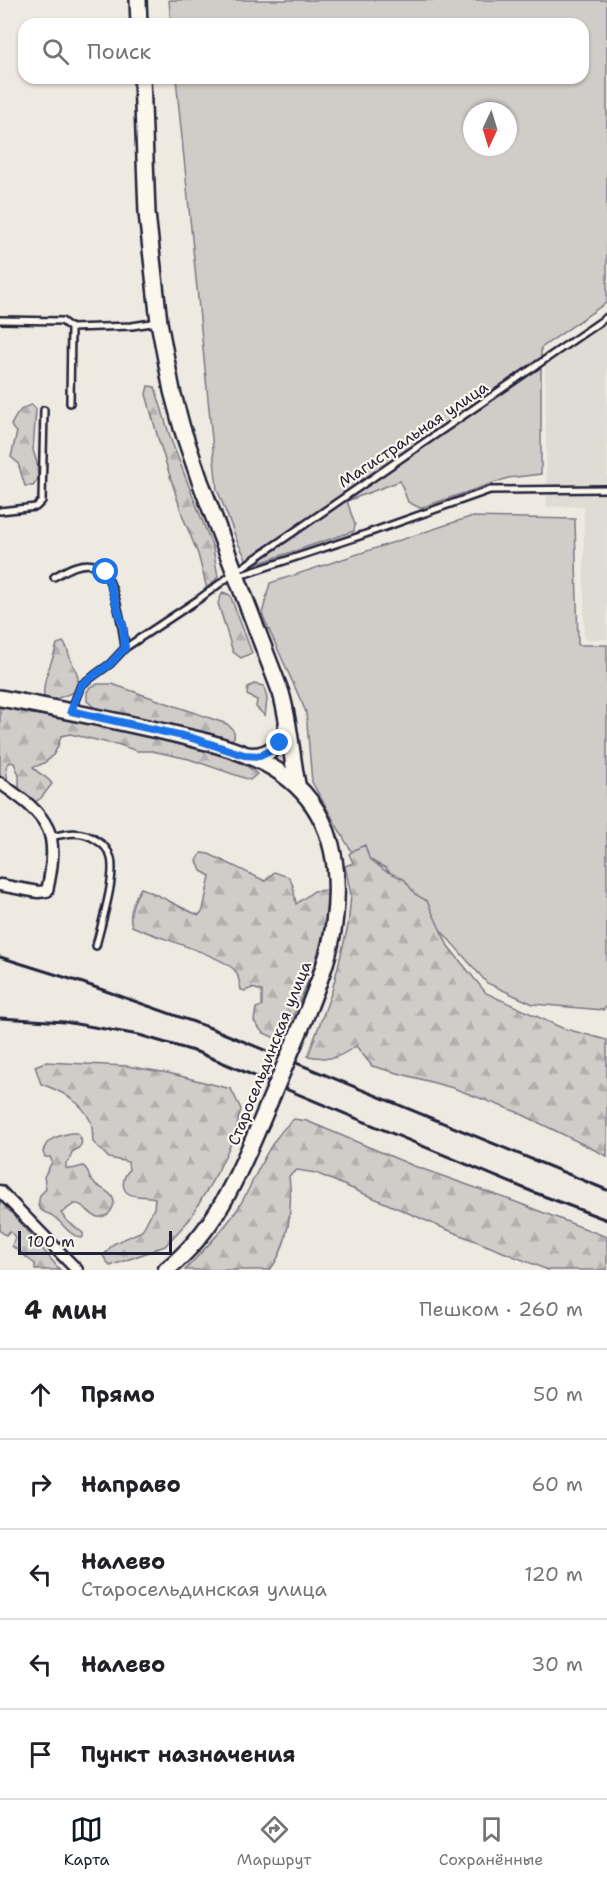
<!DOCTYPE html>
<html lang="ru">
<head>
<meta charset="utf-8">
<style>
	:root { --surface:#fff; --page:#f2f2f2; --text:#202124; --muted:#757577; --line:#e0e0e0; --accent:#111827 }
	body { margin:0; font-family:"Shantell Sans",sans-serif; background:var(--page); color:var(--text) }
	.compass { position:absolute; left:463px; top:102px; width:54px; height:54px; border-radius:50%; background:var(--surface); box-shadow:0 2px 4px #0004; rotate:184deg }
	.scale { position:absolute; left:18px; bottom:15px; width:154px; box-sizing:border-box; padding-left:6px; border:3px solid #22223b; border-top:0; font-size:16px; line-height:21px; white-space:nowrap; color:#22223b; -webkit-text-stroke:4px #fbf7ec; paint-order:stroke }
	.stop { position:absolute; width:18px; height:18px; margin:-14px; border:4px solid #1a73e8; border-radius:50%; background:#fff }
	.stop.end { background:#1a73e8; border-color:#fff; box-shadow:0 2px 6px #0008 }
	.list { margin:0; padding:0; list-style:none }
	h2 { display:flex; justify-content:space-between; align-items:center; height:78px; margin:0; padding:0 24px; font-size:26px }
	h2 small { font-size:20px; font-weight:400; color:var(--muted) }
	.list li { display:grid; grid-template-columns:39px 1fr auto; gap:18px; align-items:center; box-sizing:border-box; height:90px; padding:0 24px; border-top:2px solid var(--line) }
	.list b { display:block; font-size:22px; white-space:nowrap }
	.list p { margin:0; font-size:20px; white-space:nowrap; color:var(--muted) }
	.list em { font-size:20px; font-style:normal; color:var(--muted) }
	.icon { flex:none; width:33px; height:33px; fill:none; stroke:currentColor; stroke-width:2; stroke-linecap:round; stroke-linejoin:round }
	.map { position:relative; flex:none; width:607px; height:1270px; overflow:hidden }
	.search { position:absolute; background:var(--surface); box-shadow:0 2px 4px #0004; left:18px; right:18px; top:18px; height:66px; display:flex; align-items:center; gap:15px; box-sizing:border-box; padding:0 21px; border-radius:18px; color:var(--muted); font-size:22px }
	.sheet { height:528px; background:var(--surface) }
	nav { display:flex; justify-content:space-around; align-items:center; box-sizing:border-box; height:84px; border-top:2px solid var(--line); background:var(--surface); font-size:16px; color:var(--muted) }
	nav a { display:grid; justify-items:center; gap:3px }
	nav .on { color:var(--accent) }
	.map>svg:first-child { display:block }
	.built { fill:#dfdbd5 }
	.grass { fill:#d0cdc9; stroke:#797882; stroke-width:1.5; fill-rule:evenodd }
	.forest { fill:url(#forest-firs); stroke:#797882; stroke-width:1.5 }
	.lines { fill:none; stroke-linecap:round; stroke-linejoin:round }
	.lane-casing { stroke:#22223b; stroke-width:10 }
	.street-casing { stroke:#22223b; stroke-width:15 }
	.secondary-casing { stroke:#22223b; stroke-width:20 }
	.lane { stroke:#fbf7ec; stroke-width:5 }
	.street { stroke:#fbf7ec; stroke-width:10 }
	.secondary { stroke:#fbf7ec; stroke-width:15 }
	.rail { stroke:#22223b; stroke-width:3 }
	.secondary-bridge-casing { stroke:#22223b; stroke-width:20; stroke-linecap:butt }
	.secondary-bridge { stroke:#fbf7ec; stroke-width:15 }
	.route { stroke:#1a73e8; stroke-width:8 }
	.labels { text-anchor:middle; stroke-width:4.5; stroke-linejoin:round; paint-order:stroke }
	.street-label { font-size:16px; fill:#22223b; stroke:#fbf7ec }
</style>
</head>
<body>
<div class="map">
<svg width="607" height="1270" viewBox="0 0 607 1270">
	<defs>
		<pattern id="forest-firs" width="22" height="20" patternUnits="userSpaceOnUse" patternTransform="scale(1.5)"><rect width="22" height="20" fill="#d0cdc9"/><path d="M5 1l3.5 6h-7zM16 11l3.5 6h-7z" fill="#b2b0ae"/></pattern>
	</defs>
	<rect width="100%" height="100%" fill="#eeeae2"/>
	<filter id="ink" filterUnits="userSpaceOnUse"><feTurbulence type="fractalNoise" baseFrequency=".0167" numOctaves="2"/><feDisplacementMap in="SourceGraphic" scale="12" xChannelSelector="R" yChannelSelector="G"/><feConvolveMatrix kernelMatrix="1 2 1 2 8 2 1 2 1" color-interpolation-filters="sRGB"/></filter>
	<g filter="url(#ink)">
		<path class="built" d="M607,324V639H584V506L547,507L545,366Z"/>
		<path class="grass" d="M169,0H607V302L541,348V474L508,478L420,508L408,502L400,481L347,501L355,525L354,531L250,566L238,543L217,489L176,78H583V24H171ZM472,111H508V147H472Z
			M470,517L575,519L578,645H607V1006L603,1010L533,1004L487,983L386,868L351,851L312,782L306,712L262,614L270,583Z"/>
		<path class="forest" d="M148,386L155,387L171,440L213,548L218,577L207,589L198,554L183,517L158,438L146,394Z
			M32,405L36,409L33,450L37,463L38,479L33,486H25L18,463L11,457L17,432L13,429L11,425C17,414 20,407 32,405Z
			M223,592L230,595L252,653L241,658L233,652L218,603Z
			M63,642C68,647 67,649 69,655C74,670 83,675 74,692L51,701L44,697C42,678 53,662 57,644Z
			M98,684H112L227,724C234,730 238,735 230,742L95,708L87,701V692L90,687Z
			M254,684L264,686L267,699L265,716L256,707L257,700L247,695L248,687Z
			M0,704L18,708L31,714C83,721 134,733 185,746C208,753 239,756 257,774L250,780L189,759L152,751H137L117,744L109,743L70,734L61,736C57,752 51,763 33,767C39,775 47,776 52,784L41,798L35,802L19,790V775L14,763L10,762L6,767L8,784L0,783Z
			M365,845L369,858L384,870L404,879L415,894L427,901L448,946L486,993L562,1028L607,1040V1156L517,1112L453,1088L372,1066L356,1046C335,1060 333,1060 308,1056L332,991L348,926L351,895L345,866L353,863L349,854L356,849Z
			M201,853L209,854L265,881L274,872L289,877L293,886L296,904L314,891L327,890C328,946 305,992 281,1041L262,1032L254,1021L256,1008L262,1006V991L252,988L245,991L241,990C240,985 239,977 236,972C226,956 151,936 132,926C128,914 134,899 141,888C161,895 179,908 199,915L203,910L210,876L201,871L197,861Z
			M45,1062L127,1066L168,1073L231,1089L241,1109L235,1135L218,1171L190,1219L165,1246L110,1266L103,1256L113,1244L142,1231L154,1208L155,1198C148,1196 143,1197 136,1196C120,1194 121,1180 129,1170L128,1162L109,1158L93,1142C92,1136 93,1128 91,1122C82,1101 61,1091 41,1084L35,1066Z
			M294,1119L307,1121L414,1166L513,1201L607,1237V1270H548L443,1228L316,1173L297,1170L289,1176C293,1206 289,1246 270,1270H185C202,1251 223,1231 237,1210C256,1180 266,1142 294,1119Z
			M71,1133H77C85,1142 82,1147 72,1152L69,1161L66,1163V1168L72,1169L83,1166C90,1170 87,1176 92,1181C100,1190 120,1193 112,1209C110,1214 106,1216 101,1217C91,1219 87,1205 77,1204C71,1203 67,1211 61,1213L66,1220L83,1233V1237L82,1238C69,1236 64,1224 54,1217C48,1211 44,1216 38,1206L40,1195L46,1189L44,1177L52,1162L50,1157H45L43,1152C46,1138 58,1136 71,1133Z
			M0,1198L60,1270H35V1264L12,1246L15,1237L10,1231L6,1235L0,1231Z"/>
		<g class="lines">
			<g class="lane-casing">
				<path id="lane" d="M0,320L62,321L71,328L132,326L158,322
					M70,403L71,328
					M0,511L36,507L42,501L44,410
					M239,576L357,537L490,490L607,489
					M54,577C66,570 82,560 97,566C114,573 123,630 125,648
					M71,711L81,685L110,664L125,648L199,599L234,573L607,317
					M51,837C67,833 82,830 96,840C103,844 109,851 111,858C116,878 101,925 96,946"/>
			</g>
			<g class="street-casing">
				<path id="street" d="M0,783C17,795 39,809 48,829C56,847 51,873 47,891L38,892L0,885
					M0,1191L77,1270"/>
			</g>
			<g class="secondary-casing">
				<path id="secondary" d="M138,0L139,24
					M142,78L147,213L159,322L172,391L182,428L200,481L281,693C290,724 291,754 297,784
					M0,698C54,708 107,719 161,731C196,739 234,747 266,764C328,797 343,857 334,924C330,957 316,989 304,1020
					M247,755C267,758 285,744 287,724
					M166,1270C215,1231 237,1178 261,1122"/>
			</g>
			<use href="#lane" class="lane"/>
			<use href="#street" class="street"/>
			<use href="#secondary" class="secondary"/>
			<path class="rail" d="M0,957L83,983L208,1027L607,1190
				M0,1018L65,1022L139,1035L197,1052L533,1192L607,1220"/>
			<g class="secondary-bridge-casing">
				<path id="secondary-bridge" d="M261,1122L304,1020"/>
			</g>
			<use href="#secondary-bridge" class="secondary-bridge"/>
		</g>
	</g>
	<g class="lines" filter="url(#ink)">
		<path class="route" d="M106,572L123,626L125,648L110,664L81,685L71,711L192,738L244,755L260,756L270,751L280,743"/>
	</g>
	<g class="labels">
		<g class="street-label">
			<text transform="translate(413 434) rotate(-34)" y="6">Магистральная улица</text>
			<text transform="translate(269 1053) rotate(-68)" y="6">Старосельдинская улица</text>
		</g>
	</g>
</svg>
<svg class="compass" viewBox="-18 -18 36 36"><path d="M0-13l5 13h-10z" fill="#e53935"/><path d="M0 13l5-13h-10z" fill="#757577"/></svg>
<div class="scale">100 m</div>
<div class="stop" style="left:106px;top:572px"></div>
<div class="stop end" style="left:280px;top:743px"></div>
<div class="search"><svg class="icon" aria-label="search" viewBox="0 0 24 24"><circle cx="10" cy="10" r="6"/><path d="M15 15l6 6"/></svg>Поиск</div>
</div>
<section class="sheet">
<h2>4 мин<small>Пешком · 260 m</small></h2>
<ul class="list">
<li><svg class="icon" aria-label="ahead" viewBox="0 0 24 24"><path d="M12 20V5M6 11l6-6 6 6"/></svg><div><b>Прямо</b></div><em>50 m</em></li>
<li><svg class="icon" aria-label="right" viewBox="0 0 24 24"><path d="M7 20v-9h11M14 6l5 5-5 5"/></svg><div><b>Направо</b></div><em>60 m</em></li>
<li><svg class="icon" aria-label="left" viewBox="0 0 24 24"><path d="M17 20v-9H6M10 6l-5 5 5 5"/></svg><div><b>Налево</b><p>Старосельдинская улица</p></div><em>120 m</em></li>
<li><svg class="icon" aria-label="left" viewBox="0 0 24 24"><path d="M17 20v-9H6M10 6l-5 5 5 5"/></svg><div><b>Налево</b></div><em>30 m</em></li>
<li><svg class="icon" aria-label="arrive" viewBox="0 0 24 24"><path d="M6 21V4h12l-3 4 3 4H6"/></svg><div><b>Пункт назначения</b></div></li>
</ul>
</section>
<nav>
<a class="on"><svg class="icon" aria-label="map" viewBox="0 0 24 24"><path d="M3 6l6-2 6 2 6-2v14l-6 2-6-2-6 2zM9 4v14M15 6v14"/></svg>Карта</a>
<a><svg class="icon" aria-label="directions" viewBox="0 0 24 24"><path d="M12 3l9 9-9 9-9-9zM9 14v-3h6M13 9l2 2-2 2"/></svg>Маршрут</a>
<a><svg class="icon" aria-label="saved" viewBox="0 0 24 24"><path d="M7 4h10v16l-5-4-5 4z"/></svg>Сохранённые</a>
</nav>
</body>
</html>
